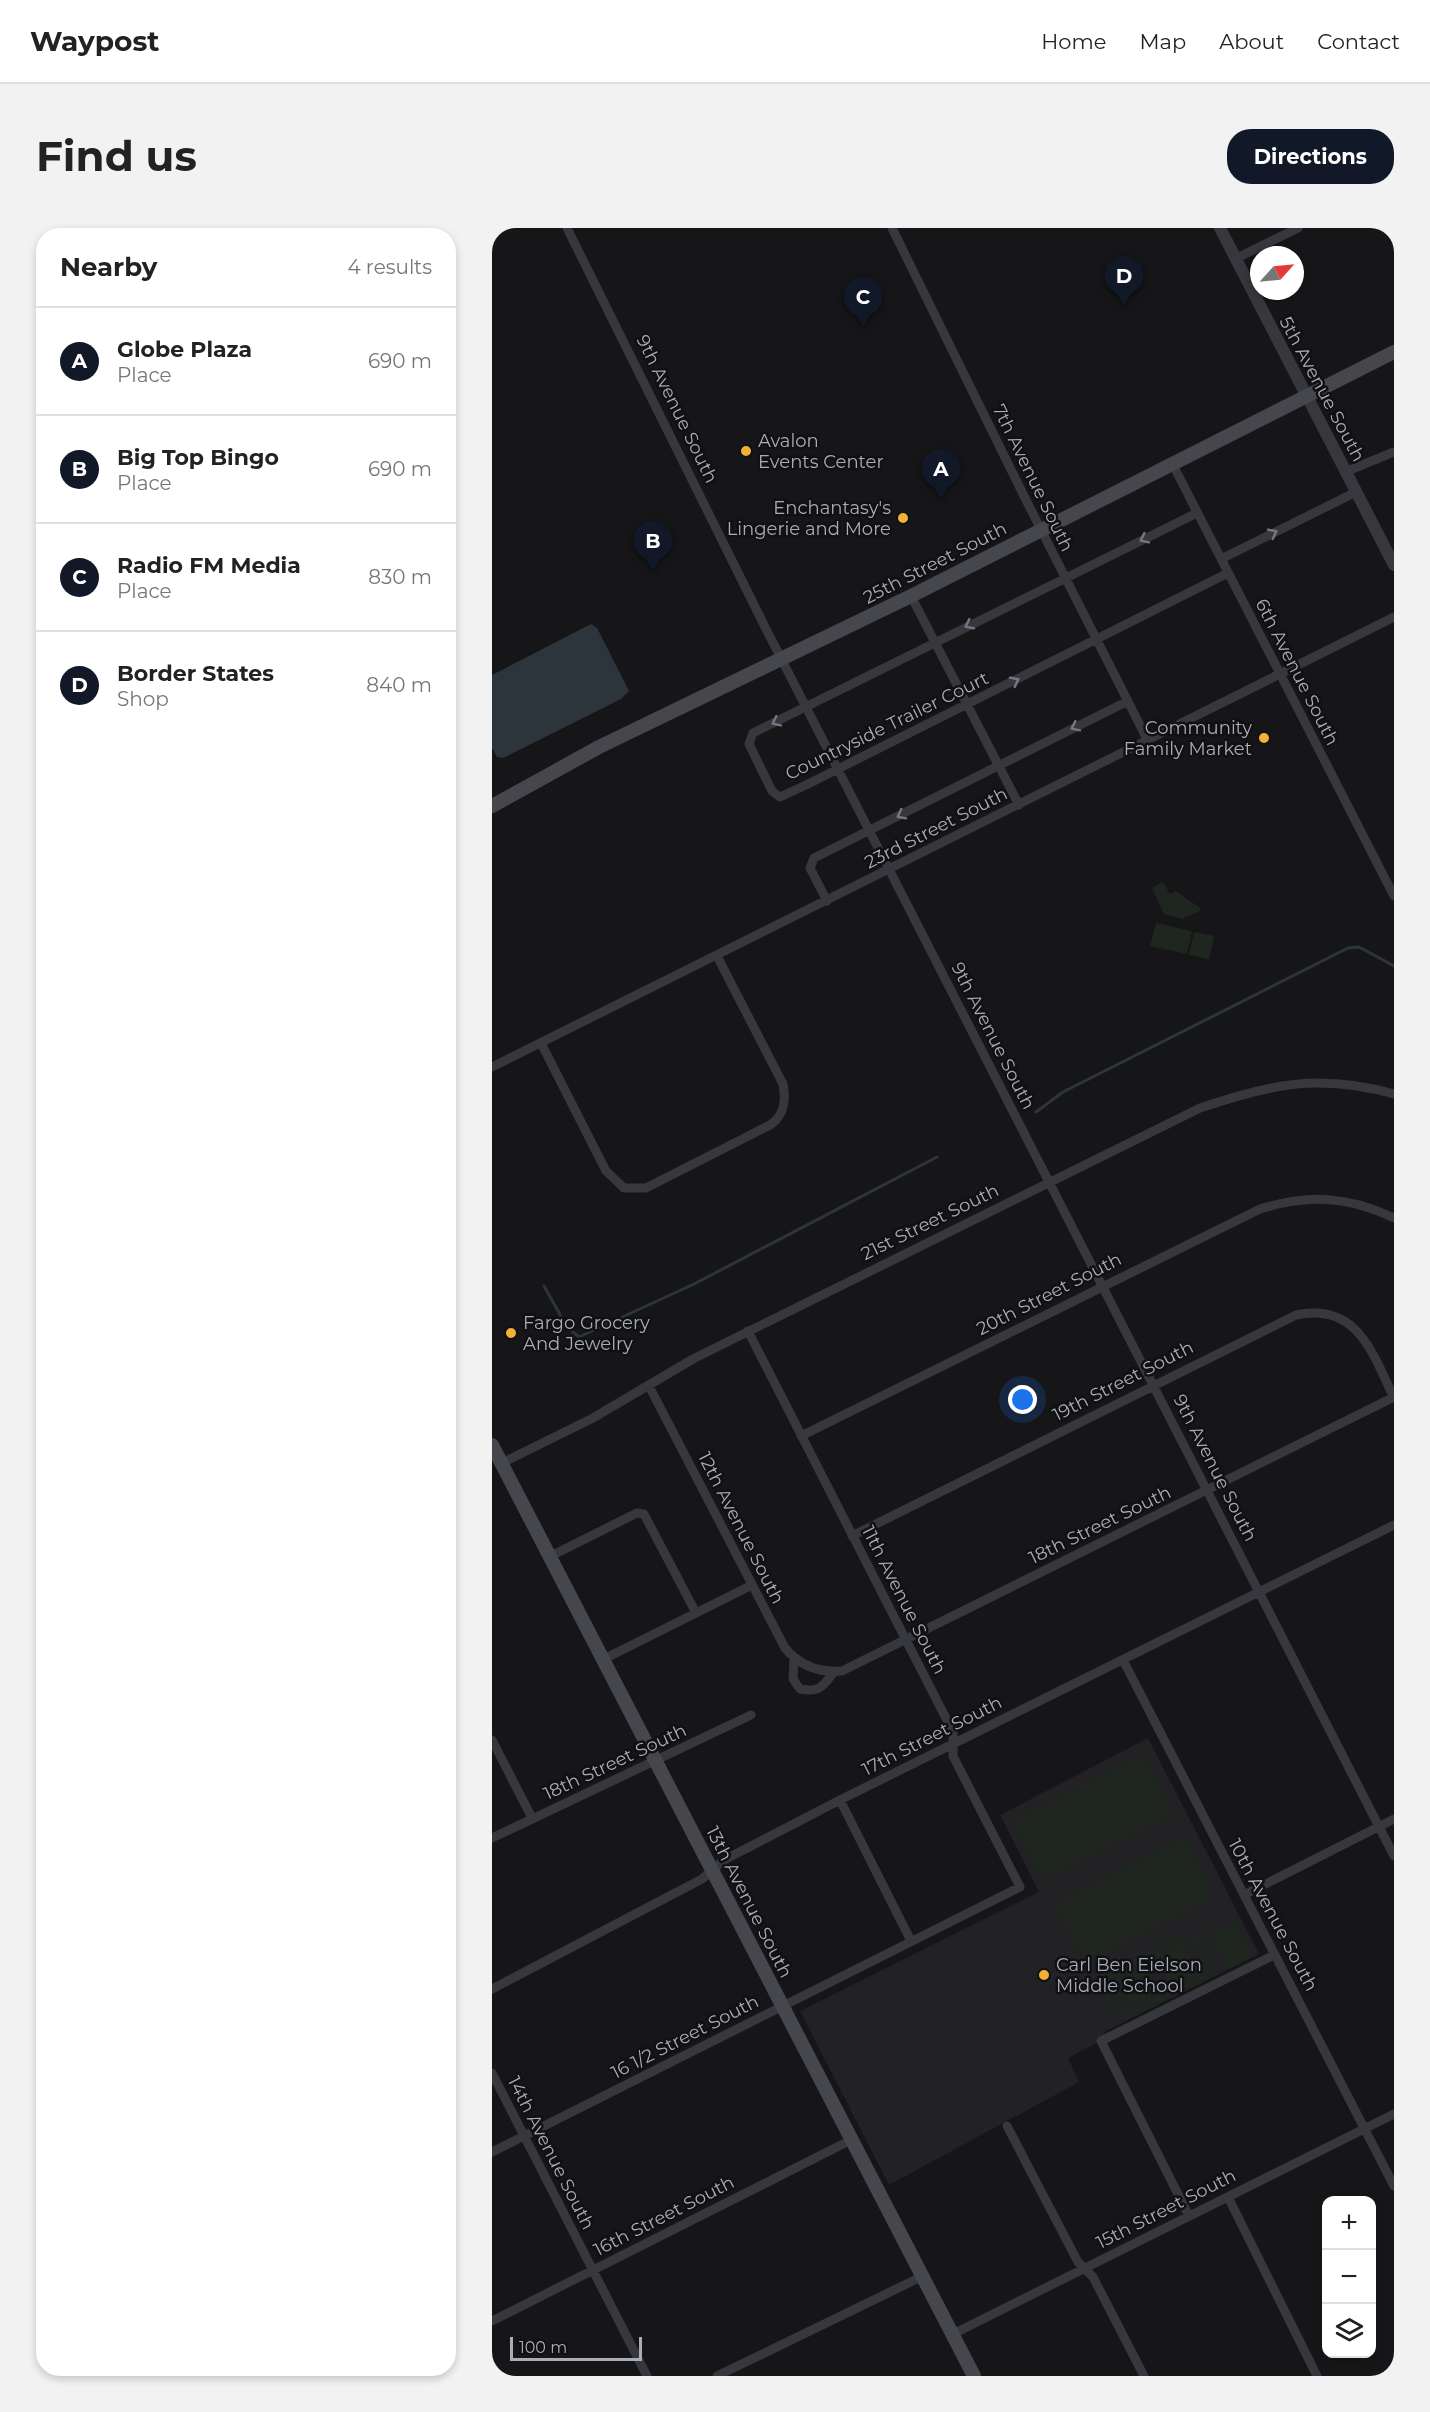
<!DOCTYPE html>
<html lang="en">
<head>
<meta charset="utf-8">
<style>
	:root { --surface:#fff; --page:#f2f2f2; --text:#222; --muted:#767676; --line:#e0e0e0; --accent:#111827 }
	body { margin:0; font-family:Montserrat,sans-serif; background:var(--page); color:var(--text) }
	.controls { position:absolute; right:18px; bottom:18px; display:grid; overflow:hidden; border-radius:12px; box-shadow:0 3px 9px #0003 }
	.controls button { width:54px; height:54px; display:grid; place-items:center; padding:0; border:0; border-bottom:2px solid var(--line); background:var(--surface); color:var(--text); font:30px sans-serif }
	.compass { position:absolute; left:758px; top:18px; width:54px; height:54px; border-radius:50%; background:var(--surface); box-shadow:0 3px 9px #0003; rotate:63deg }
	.scale { position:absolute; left:18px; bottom:15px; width:132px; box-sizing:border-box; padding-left:6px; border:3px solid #a8adb8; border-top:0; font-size:16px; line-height:21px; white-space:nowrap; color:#a8adb8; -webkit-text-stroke:4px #111113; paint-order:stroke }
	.you { position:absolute; left:531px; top:1172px; width:21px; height:21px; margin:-15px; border:4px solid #fff; border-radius:50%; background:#1a73e8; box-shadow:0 0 0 9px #1a73e833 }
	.badge { display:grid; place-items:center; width:39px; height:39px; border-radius:50%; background:var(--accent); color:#fff; font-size:20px; font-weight:700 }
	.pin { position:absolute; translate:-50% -50px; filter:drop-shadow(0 2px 3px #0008) }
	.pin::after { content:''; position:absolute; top:32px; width:21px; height:18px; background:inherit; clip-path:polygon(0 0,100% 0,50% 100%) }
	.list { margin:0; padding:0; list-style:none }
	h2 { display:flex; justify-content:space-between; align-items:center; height:78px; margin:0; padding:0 24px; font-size:26px }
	h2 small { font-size:20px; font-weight:400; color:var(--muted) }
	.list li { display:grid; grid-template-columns:39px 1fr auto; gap:18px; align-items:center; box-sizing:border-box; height:108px; padding:0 24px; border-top:2px solid var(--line) }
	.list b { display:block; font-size:22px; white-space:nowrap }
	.list p { margin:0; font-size:20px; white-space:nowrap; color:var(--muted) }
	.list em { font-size:20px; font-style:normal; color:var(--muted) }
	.icon { flex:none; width:33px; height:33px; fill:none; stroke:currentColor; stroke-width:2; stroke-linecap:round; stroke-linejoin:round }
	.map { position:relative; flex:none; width:902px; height:2148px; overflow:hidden; border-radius:24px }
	header { display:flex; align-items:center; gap:36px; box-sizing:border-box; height:84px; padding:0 30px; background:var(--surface); border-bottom:2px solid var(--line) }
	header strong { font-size:28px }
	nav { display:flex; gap:33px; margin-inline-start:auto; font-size:21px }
	.intro { display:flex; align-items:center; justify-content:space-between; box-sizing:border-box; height:144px; padding:0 36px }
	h1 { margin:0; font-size:42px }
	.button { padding:15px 27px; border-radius:24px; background:var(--accent); color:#fff; font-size:21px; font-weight:700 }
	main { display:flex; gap:36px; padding:0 36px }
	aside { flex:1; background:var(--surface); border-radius:24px; box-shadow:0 3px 9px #0003 }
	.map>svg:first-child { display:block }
	.built { fill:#222225 }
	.green { fill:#1e261f; fill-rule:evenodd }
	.water { fill:#2c353c }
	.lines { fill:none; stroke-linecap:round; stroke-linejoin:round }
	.stream { stroke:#2c353c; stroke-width:3 }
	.minor { stroke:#37383d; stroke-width:9 }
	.tertiary { stroke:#37383d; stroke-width:12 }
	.secondary { stroke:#45474d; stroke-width:14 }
	.oneway { stroke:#757881 }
	.poi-dot { fill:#f2b134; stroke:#111113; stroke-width:2 }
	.labels { text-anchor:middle; stroke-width:5; stroke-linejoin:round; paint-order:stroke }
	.street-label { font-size:18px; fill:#a8adb8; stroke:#111113 }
	.poi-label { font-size:18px; fill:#a8adb8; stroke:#111113; text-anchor:start }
</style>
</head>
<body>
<header>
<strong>Waypost</strong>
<nav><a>Home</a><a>Map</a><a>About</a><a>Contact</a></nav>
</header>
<div class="intro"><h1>Find us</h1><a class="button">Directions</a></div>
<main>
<aside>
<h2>Nearby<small>4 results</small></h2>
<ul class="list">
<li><span class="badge">A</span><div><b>Globe Plaza</b><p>Place</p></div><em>690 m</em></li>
<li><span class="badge">B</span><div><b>Big Top Bingo</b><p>Place</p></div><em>690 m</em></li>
<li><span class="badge">C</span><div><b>Radio FM Media</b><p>Place</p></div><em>830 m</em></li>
<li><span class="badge">D</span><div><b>Border States</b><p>Shop</p></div><em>840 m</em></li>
</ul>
</aside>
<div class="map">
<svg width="902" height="2148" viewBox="0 0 902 2148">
	<rect width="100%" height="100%" fill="#161618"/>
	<path class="built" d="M656,1510L767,1726L612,1804L614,1810L576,1830L587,1854L397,1957L308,1783L547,1664L508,1587Z"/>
	<path class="green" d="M671,654L678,666L684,663L708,680V683L690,691L672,686L660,660Z
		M664,695L700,703L695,726L658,718Z
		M702,704L722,708L717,731L697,727Z
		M651,1528L680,1586L551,1651L522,1593Z
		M693,1611L722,1669L593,1734L564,1676Z
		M743,1694L760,1729L736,1741L718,1705Z
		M701,1707C722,1715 725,1733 712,1751L645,1785C614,1791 599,1762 622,1740L690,1708ZM700,1712L713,1722L716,1732L708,1747L643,1780L625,1779L618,1771L615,1759L625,1745L691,1713Z
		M691,1716L698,1729L670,1743L663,1730Z
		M699,1732L706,1745L678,1759L671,1746Z
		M653,1735L659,1748L631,1762L625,1749Z
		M661,1751L667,1764L639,1778L633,1765Z"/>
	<path class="water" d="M99,396L105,400L137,463L129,471L11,530L5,529L0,520V447Z"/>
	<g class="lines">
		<path class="stream" d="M544,884L571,864L856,720L867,719L902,738
			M52,1058L75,1099L87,1109L202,1056L445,929"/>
		<path class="minor" d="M75,0L273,399L902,1628
			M400,0L532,268L656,513
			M743,31L806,0
			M680,235L902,668
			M853,244L902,224
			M705,285L261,505L257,516L280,563L288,569L314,557L736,345
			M729,331L864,264
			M419,368L527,577
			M335,673L318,640L322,630L636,473
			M49,815L114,943L132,960H154L278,897C293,887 294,872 291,856L225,728
			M0,839L902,389
			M157,1158L293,1420C308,1438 327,1445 350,1443L902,1169
			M309,1208L768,981C816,966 856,968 902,990
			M10,1235L101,1190L201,1131L708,880C779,856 828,845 902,866
			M360,1308L804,1087C865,1074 880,1124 902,1170
			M59,1328L145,1285L152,1286L204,1385
			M112,1431L260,1357
			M302,1431L301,1451L308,1461C328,1465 331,1458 342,1444
			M631,1432L902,1958
			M0,1512L40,1590
			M348,1572L419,1713
			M0,1610L259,1487
			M752,1667L902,1591
			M0,1761L210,1651L232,1632L348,1572L902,1297
			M0,1845L155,2148
			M515,1898L586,2034L601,2049L652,2148
			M0,1924L528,1659L461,1528V1504L256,1103
			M736,1969L825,2148
			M697,1988L609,1813L782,1727
			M0,2093L359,1912
			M461,2106L902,1886
			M225,2148L431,2048"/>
		<path class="tertiary" d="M728,0L902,337"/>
		<path class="secondary" d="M0,578L107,519L419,368L902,124
			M0,1217L482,2148"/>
	</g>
	<defs><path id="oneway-chevron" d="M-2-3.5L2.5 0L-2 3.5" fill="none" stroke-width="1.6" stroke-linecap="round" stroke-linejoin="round" transform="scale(1.5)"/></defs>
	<g class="oneway">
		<use href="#oneway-chevron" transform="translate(781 305) rotate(-27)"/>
		<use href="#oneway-chevron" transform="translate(652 311) rotate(154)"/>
		<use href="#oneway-chevron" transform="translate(477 397) rotate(154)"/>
		<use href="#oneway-chevron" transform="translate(523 453) rotate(-27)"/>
		<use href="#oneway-chevron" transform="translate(284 494) rotate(154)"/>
		<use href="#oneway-chevron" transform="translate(583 499) rotate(154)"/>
		<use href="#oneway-chevron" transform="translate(409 587) rotate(153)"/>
	</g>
	<g class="poi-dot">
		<circle cx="254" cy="223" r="6"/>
		<circle cx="411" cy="290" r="6"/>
		<circle cx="772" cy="510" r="6"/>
		<circle cx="19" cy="1105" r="6"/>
		<circle cx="552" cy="1747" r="6"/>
	</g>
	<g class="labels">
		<g class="street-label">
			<text transform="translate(830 161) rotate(62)" y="6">5th Avenue South</text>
			<text transform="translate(185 181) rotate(64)" y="6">9th Avenue South</text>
			<text transform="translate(541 250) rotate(64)" y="6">7th Avenue South</text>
			<text transform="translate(443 335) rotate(-27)" y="6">25th Street South</text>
			<text transform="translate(805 444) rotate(63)" y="6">6th Avenue South</text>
			<text transform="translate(395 498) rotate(-26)" y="6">Countryside Trailer Court</text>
			<text transform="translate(444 600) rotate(-27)" y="6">23rd Street South</text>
			<text transform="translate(501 808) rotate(63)" y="6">9th Avenue South</text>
			<text transform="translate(438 994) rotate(-26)" y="6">21st Street South</text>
			<text transform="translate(557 1066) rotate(-27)" y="6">20th Street South</text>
			<text transform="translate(631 1153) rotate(-27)" y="6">19th Street South</text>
			<text transform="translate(723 1240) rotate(63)" y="6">9th Avenue South</text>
			<text transform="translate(608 1297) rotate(-26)" y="6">18th Street South</text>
			<text transform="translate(249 1300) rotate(63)" y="6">12th Avenue South</text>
			<text transform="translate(412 1372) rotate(63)" y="6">11th Avenue South</text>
			<text transform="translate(440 1508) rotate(-27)" y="6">17th Street South</text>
			<text transform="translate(123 1534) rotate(-25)" y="6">18th Street South</text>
			<text transform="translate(257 1674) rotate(63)" y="6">13th Avenue South</text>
			<text transform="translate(781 1687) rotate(62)" y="6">10th Avenue South</text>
			<text transform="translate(193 1809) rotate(-27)" y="6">16 1/2 Street South</text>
			<text transform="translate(59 1925) rotate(63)" y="6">14th Avenue South</text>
			<text transform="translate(674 1981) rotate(-27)" y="6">15th Street South</text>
			<text transform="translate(172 1988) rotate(-27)" y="6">16th Street South</text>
		</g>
		<g class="poi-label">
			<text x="266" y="219">Avalon<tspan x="266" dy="21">Events Center</tspan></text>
			<text x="399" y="286" text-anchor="end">Enchantasy's<tspan x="399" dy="21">Lingerie and More</tspan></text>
			<text x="760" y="506" text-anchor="end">Community<tspan x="760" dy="21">Family Market</tspan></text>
			<text x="31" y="1101">Fargo Grocery<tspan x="31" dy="21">And Jewelry</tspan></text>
			<text x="564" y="1743">Carl Ben Eielson<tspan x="564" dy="21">Middle School</tspan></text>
		</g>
	</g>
</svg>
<div class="controls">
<button>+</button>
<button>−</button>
<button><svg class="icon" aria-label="layers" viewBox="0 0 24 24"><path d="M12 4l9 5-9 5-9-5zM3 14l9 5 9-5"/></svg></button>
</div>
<svg class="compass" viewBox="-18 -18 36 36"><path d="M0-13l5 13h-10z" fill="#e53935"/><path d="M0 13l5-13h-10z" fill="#767676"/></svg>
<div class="scale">100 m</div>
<div class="you"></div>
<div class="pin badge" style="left:449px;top:271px">A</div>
<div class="pin badge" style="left:161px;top:343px">B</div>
<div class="pin badge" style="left:371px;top:99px">C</div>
<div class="pin badge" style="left:632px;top:78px">D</div>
</div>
</main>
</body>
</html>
